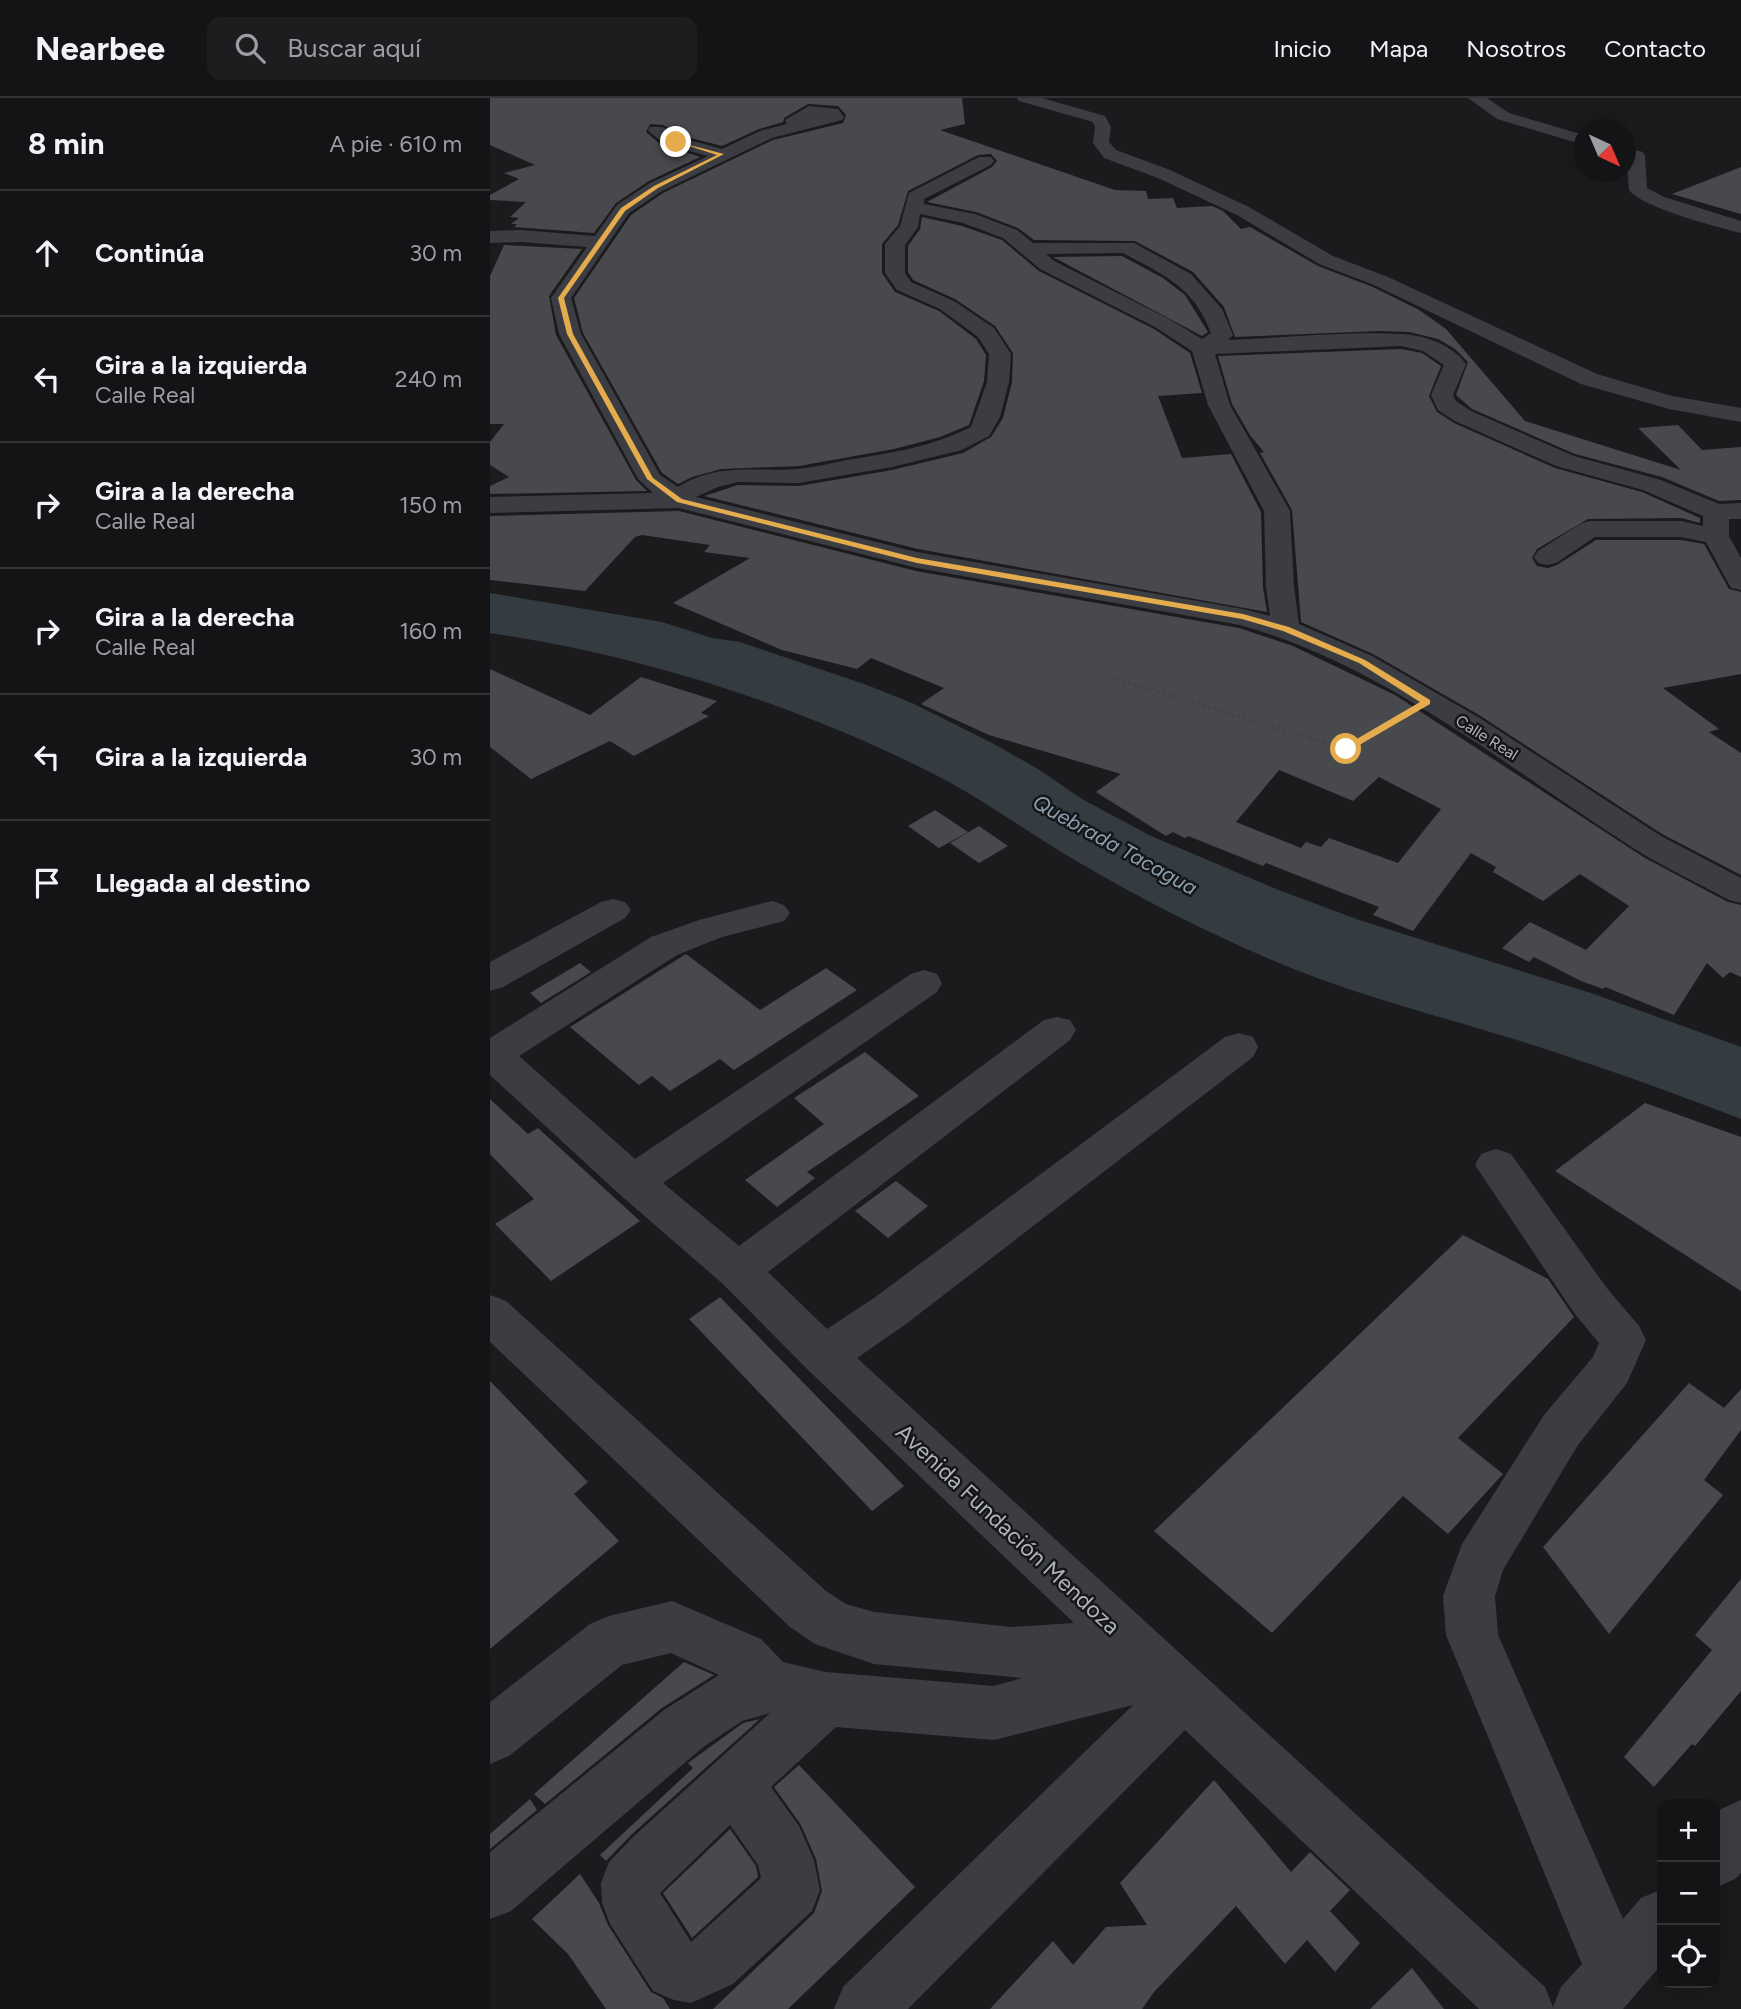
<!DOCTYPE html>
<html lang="es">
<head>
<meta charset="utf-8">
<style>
	:root { --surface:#141416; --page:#1d1d1f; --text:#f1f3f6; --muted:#9d9ea1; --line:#333335 }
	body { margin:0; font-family:Figtree,sans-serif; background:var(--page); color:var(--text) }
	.controls { position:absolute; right:21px; bottom:21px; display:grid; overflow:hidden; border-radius:14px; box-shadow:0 7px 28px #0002 }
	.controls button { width:63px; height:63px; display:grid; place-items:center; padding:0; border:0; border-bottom:2px solid var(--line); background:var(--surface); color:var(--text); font:35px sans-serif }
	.compass { position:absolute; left:1083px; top:21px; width:63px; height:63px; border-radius:50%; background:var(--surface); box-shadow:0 7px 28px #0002; rotate:136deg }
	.stop { position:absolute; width:21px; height:21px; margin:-16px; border:5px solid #e4ac4c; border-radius:50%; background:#fff }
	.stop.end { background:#e4ac4c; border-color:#fff; box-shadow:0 2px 7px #0008 }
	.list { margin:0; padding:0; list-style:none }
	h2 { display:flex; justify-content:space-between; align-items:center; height:91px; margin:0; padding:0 28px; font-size:30px }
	h2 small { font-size:23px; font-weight:400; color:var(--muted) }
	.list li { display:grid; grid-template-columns:46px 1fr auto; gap:21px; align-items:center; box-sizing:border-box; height:126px; padding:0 28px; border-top:2px solid var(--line) }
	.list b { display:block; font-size:26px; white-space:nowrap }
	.list p { margin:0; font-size:23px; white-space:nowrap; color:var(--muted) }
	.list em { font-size:23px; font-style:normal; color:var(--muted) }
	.icon { flex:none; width:38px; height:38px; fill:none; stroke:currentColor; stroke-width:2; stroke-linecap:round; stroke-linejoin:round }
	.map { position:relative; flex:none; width:1251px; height:1911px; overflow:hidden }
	header { display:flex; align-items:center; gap:42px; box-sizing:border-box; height:98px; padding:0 35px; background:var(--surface); border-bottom:2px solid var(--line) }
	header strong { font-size:33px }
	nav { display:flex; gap:38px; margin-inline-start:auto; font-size:24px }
	.search { width:490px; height:63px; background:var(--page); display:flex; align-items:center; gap:18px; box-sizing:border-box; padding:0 24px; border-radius:14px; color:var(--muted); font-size:26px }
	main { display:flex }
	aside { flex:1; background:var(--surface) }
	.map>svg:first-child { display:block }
	.water { fill:#343c42 }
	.building { fill:#48494d; fill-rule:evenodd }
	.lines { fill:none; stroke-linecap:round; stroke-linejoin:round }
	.path-far1 { stroke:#424449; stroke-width:3.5; stroke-dasharray:2.5 3.5; stroke-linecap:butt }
	.path { stroke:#424449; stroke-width:4.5; stroke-dasharray:3.5 4.5; stroke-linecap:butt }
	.minor { fill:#3c3d42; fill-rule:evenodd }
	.route { fill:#e4ac4c }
	.labels { text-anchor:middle; stroke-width:5; stroke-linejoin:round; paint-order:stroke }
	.far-street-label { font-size:16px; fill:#afb3bb; stroke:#161618 }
	.water-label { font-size:21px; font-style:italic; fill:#89a1b3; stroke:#161618 }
	.near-street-label { font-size:23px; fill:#afb3bb; stroke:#161618 }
</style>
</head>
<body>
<header>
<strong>Nearbee</strong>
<div class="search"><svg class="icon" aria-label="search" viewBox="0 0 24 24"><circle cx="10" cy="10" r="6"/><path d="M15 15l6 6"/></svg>Buscar aquí</div>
<nav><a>Inicio</a><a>Mapa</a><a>Nosotros</a><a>Contacto</a></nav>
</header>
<main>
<aside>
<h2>8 min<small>A pie · 610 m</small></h2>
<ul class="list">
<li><svg class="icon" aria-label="ahead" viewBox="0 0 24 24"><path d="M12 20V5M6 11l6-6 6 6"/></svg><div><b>Continúa</b></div><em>30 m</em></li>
<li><svg class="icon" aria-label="left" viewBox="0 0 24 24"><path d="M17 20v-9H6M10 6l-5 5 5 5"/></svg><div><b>Gira a la izquierda</b><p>Calle Real</p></div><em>240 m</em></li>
<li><svg class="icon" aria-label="right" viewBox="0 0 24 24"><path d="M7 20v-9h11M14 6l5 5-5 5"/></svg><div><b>Gira a la derecha</b><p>Calle Real</p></div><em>150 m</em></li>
<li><svg class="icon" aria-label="right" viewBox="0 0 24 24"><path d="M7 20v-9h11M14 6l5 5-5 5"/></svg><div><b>Gira a la derecha</b><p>Calle Real</p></div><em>160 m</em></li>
<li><svg class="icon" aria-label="left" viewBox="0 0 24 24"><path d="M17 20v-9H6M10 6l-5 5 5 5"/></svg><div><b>Gira a la izquierda</b></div><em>30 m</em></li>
<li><svg class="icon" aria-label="arrive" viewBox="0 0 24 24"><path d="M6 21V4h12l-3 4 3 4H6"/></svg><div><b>Llegada al destino</b></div></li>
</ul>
</aside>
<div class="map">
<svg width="1251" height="1911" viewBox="0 0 1251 1911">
	<rect width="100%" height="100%" fill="#1b1b1d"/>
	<path class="water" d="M0,495L172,524L222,540L250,544L377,587L422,605L504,646L548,671L592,701L661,738L786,791L869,822L1101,895L1251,949V1021C1182,994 1111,969 1040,946C954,919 866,898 782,862C714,833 647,799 583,761C534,732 489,698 438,673C304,606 148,556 0,535Z"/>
	<path class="building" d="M0,0H472L475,26L450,32L625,92L656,93L658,101L683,100L687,110L722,108L733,113L751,131L760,129L828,168L883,189L929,212L956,231L1035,323L1191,372L1148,330L1188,327L1212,352L1251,349V402L1229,403L1172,379L1085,356L982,311L966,297L978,264L965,251L948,241L919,234L889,233L745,239L734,209L703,174L645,143L544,142L528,130L486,114L437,104L502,69L507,63L501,56L488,57L418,93L408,127L392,146V175L405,194L449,213L486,241L496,257L494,283L479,327L450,339L404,351L309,368L231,371L202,379L188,386L172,375L93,235L84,200L141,117L173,95L283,42L353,25L356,17L348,8L318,6L294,20L293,24L269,31L232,48L193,38L173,27L160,26L156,34L169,45L210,59L159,83L126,105L104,135L24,129L27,126H21L29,120L20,119L36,104L0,102V97L29,81L14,75L45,67L0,47Z
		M1251,69V116L1182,96Z
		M432,119L472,128L512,142L549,173L664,231L700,255L712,295L668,298L692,360L741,356L771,414L773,489L777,514L428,451L214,398L248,387L309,388L402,372L473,355L501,339L513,320L522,284L523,255L505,228L465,201L423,182L418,174V148L430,131Z
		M14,147L92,151L59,198L66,237L146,382L157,393L0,396V388L19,379L0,367V344L14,326H0V178Z
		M632,158L673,180L695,197L718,234L712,238L563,159Z
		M911,251L932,255L951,268L939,298L947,314L964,325L1065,370L1152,394L1210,420V425L1191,420L1098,421L1047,451L1042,460L1047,468L1058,470L1067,467L1106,442H1191L1214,446L1239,491L1251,494V576L1173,590L1229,631L1219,634L1251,655V777L1172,736L989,617L883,556L811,524L802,412L770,355L774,354L760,337L742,306L728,258Z
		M189,413L426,473L749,530L803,548L905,597L1155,760L1238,804L1251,807V879L1240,874L1233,880L1217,865L1184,917L1115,889L1113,891L1091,883L1044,859L1039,864L1012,850L1040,824L1096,852L1139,808L1090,776L1053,803L1003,774L1006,769L981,755L923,833L883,817L889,809L809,778L776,765L773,768L698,738L695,740L683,734L676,738L606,694L631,676L499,637L431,606L454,590L381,560L367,571L292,552L183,505L260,460L214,454L220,447L152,437L145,439L95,493L0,482V418ZM789,672L863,703L889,679L951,711L908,765L839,740L831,749L816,744L811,750L746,724Z
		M0,571L100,617L151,579L227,603L211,615L219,618L144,658L120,643L41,681L0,649Z
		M445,712L478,734L449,750L418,728Z
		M489,728L518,748L489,765L460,745Z
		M196,856L270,912L336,870L367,892L244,972L230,961L180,993L162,978L149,987L80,929Z
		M90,865L101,874L51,905L40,895Z
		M375,954L429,998L317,1074L325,1080L287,1109L255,1082L334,1026L304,1000Z
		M0,1001L38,1036L48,1030L150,1123L61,1183L5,1126L44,1101L0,1056Z
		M1155,1005L1251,1039V1193L1065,1073Z
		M406,1083L438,1108L398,1140L365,1113Z
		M973,1137L1058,1181L1084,1219L968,1340L1013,1376L958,1436L913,1398L782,1535L664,1433Z
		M230,1199L414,1388L382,1413L199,1221Z
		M0,1283L98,1384L84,1396L129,1443L0,1551Z
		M1199,1285L1234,1310L1251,1291V1332L1214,1382L1233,1397L1119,1536L1053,1449Z
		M1251,1481V1593L1205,1648L1202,1646L1164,1689L1134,1659L1222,1552L1205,1537Z
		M194,1564L224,1577L172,1610L55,1706L44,1696Z
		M270,1621L141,1737L116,1763L110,1757L203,1670L198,1665L253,1625Z
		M309,1667L425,1789L298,1911H223L324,1815L332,1793L326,1761L311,1727L284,1689Z
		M724,1682L801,1774L820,1754L860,1792L840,1813L870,1845L845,1874L817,1842L795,1866L746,1808L664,1894L652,1911H500L563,1843L583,1867L616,1829L657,1827L630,1785Z
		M40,1701L47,1712L0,1751V1736Z
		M240,1731L266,1768L268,1779L202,1840L173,1795Z
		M90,1776L109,1805L118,1827L161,1894L173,1900L180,1911H116L78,1856L42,1821Z
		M922,1870L954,1911H880Z"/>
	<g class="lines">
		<path class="path-far1" d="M621,579L823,641
			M873,641L912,618"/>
		<path class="path" d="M818,639L856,651L876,639"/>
		<path class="minor" d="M527,0H552L615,18L621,29L619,44L626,52L680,72L759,109L843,158L898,179L1107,276L1182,298L1251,310V324L1179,311L1091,286L884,187L829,166L747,117L668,80L614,60L603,45L605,29L603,24L529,3Z
			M978,0H997L1019,15L1094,37V47L1007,21Z
			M319,8L348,11L354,19L352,22L282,40L172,93L139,115L81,200L91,236L170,377L188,389C227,364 265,374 309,371C325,369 341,365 357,362C400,355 442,349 481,329L497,284L499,256L488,239L450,211L407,192L395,175V146L410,128L419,95L489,59H501L504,63L501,67L434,101V106L485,116L527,132L543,145H644L701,176L732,211L743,237L738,242C793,240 856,233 910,236C934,237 962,246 976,266L963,297L966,303L981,313L1084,358L1171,382L1229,406L1251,405V421H1239V438L1251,460V492L1241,490L1216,444L1191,439H1105L1066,465L1057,467L1048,465L1044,459L1048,453L1090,426L1099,423H1191L1213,428V418L1153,392L1066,368L965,323L948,312L941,297L954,267L933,253L911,248L725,256L740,307L800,413L804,489L809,526L882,558L988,619L1171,738L1251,780V805L1239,802C1208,785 1175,770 1145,751C1018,671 897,568 750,527L427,470L189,410L0,415V399L163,395L148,381L69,236L61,200L97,149L31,144L0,145V133L31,132L105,138L127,107L160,85L218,58C197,52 173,49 158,32L160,29H172L192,40L232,51L270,33L297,26L295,22ZM430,116L473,125L513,140L550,171L665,229L702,253L718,307L774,413L776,489L780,518L753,511L427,454L206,399L228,389L248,384L309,385L402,369L472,352L499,338L510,319L519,284L521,256L504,230L464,203L421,184L415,175V147L428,129ZM633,155C674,177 704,189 721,235L712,241L679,221L564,163L556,156Z
			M1136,50L1153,54L1155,58L1157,90L1174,99L1251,123V135C1227,129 1153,110 1139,92Z
			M123,801L135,804L141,812L135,820L13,889L0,893V864L111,804Z
			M282,803L294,807L300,815L294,823L232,839L187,857L29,958L145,1061L421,876L434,872L447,876L452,885L447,894L173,1085L249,1148L554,922L567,919L580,922L586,932L580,942L278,1174L337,1231L384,1200L735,939L749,935L763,939L768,949L763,959L416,1226L367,1260L1055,1889L1063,1909L1071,1889L1092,1866L956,1537L953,1498L972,1446L1054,1317L1103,1259L1109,1245L1084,1215L985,1067L991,1056L1006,1051L1021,1056L1116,1189L1149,1228L1156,1242L1137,1285L1088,1347L1013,1472L1005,1498L1008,1537L1133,1821L1151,1800L1172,1791V1866L1133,1911H989L695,1632L418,1911H344L353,1889L643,1607L504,1642L346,1629L281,1689L309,1728L324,1762L330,1792L322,1813L243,1886L201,1905L184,1902L163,1893L120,1826L112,1805L111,1785L119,1764L143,1739L280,1615L252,1623L212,1650L21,1813L0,1821V1754L174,1612L229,1577L181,1555L132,1567L19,1658L0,1666V1604L100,1526L119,1518L182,1503L271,1541L293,1564L336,1574L504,1588L532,1580L384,1566L325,1546L300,1529L0,1244V1197L16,1203L336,1493L356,1506L384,1514L521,1529L584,1525L318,1272L233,1186L128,1095L0,977V940L161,839L209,822ZM240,1727L268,1767L271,1780L201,1844L170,1795Z
			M1251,1702V1775L1245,1781L1225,1790V1718L1231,1711Z"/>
	</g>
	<path class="route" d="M184,43L234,56L168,90L135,113L74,200L83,236L163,380L192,401L427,460L753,516L799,529L875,562L940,602V606L859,653H853V649L930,604L869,565L793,533L752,521L427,465L187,404L157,381L77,236L68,200L131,110L164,88L227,57Z"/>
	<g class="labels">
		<g class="far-street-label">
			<text transform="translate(997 639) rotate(32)" y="6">Calle Real</text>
		</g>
		<g class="water-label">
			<text transform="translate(625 747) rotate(29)" y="7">Quebrada Tacagua</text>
		</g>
		<g class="near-street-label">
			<text transform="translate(518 1431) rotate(43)" y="8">Avenida Fundación Mendoza</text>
		</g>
	</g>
</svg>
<div class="controls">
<button>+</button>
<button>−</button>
<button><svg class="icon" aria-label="locate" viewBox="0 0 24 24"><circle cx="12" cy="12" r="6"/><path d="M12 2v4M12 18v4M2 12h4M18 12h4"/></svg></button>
</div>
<svg class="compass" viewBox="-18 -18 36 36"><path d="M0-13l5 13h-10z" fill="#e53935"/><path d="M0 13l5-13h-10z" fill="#9d9ea1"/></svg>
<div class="stop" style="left:856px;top:651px"></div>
<div class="stop end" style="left:186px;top:44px"></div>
</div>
</main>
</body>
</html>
